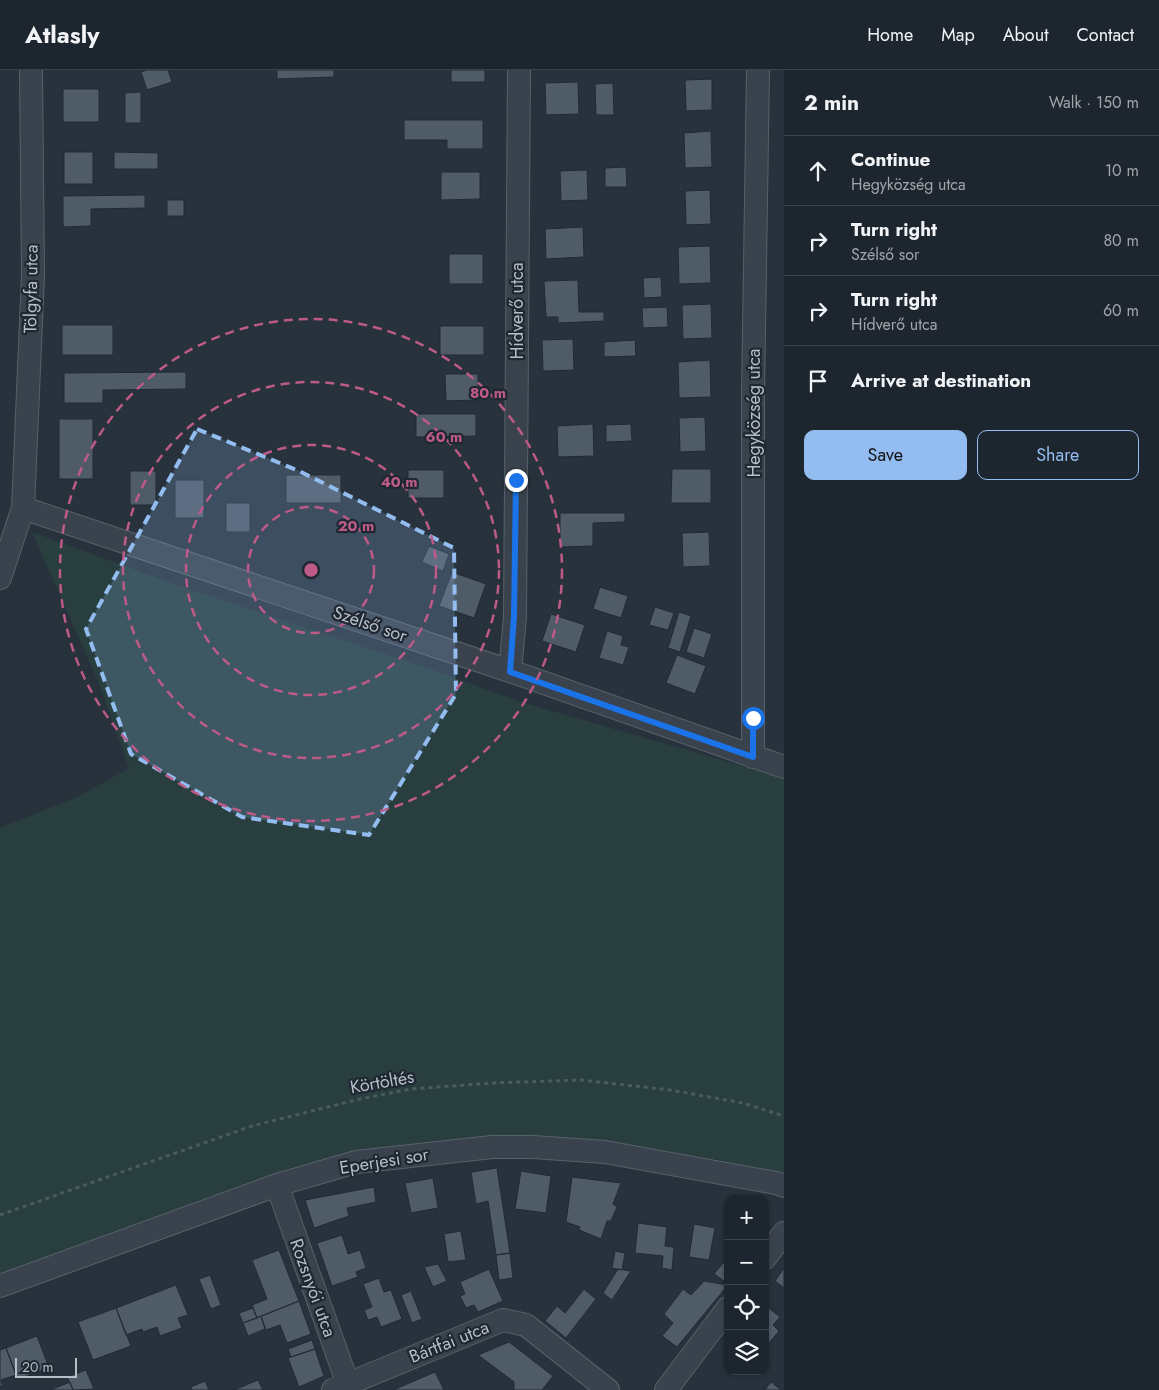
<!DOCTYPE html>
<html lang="en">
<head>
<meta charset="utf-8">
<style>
	:root { --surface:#1d262e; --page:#252e36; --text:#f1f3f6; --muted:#a0a5aa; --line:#3b434a; --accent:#93bdf0 }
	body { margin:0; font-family:Jost,sans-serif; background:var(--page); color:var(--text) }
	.controls { position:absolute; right:15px; bottom:15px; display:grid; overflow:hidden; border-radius:10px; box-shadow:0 1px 4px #0004 }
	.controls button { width:45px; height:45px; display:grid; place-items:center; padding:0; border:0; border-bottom:1px solid var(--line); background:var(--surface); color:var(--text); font:25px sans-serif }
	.scale { position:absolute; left:15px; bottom:12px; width:62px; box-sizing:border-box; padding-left:5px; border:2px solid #b6bec8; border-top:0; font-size:14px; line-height:18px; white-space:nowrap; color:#b6bec8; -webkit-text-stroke:4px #1f2832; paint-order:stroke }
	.stop { position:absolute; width:15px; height:15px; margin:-11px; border:4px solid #1a73e8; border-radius:50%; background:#fff }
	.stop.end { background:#1a73e8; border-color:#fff; box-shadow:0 1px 5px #0008 }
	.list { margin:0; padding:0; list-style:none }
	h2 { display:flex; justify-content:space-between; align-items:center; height:65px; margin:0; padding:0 20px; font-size:21px }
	h2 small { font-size:16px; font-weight:400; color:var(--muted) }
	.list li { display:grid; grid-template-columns:32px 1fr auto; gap:15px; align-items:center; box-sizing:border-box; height:70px; padding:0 20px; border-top:1px solid var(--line) }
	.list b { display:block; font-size:19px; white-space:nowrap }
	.list p { margin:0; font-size:16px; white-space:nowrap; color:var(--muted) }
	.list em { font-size:16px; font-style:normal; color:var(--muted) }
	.actions { display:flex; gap:10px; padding:15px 20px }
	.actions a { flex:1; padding:11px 0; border:1px solid var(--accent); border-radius:10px; text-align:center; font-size:18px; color:var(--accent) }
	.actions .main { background:var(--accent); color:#111 }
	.icon { flex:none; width:28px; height:28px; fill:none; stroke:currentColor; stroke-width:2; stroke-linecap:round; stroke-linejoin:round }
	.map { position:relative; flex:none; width:784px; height:1320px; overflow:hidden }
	header { display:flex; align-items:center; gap:30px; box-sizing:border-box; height:70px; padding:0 25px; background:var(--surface); border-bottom:1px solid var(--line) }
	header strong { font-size:24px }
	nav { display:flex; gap:28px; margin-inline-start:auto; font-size:18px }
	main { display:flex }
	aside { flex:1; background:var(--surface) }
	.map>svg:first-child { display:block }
	.green { fill:#293f3f }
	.building { fill:#505b68; stroke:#212a34 }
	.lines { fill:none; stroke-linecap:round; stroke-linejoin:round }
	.minor-casing { stroke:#58616b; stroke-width:24 }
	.path { stroke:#485c5d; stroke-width:3; stroke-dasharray:4 4; stroke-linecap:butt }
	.minor { stroke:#3a434d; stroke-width:22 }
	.route { stroke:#1a73e8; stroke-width:6 }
	.marked { fill:#93bdf0; fill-opacity:0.2; stroke:#93bdf0; stroke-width:4; stroke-dasharray:10 6; stroke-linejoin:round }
	.ring { fill:none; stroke:#bd5a87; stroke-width:2.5; stroke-dasharray:9 6 }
	.labels { text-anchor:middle; stroke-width:4.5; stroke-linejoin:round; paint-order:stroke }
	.street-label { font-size:18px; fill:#b6bec8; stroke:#1f2832 }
	.centre { fill:#bd5a87; stroke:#1f2832; stroke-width:2.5 }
	.ring-label { font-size:15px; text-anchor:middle; font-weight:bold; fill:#bd5a87; stroke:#1f2832; stroke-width:4.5; stroke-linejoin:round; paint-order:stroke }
</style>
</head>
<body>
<header>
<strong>Atlasly</strong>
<nav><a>Home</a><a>Map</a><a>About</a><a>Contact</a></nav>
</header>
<main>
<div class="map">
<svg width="784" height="1320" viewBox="0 0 784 1320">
	<rect width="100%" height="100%" fill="#27323d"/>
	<path class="green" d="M32,462L177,515L433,600L524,633L784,708V1109L720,1090L530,1067L398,1081L0,1210V758L80,726L129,698L100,616Z"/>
	<path class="building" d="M147,0H168L172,12L147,20L141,2Z
		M277,0H334V7L277,9Z
		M451,0H485V12H451Z
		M712,9V40L686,41L685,10Z
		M578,12L579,44L546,45L545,13Z
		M613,13L614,45H596L595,14Z
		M63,19H99V52H63Z
		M141,22V53H125V23Z
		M404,50H483V79H447V70H404Z
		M711,61L712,97L685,98L684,63Z
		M64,82H93V114H64Z
		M114,82L158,83V99H114Z
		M626,97L627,117H605V98Z
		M587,100L588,130L561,131L560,101Z
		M441,102H480V129L441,130Z
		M710,120L711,154L686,155L685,121Z
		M145,125V138L91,139V156L63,157V126Z
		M167,130H184V146H167Z
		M583,157L584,187L546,189L545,159Z
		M710,176L711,213L679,214L678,177Z
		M449,184H483V214H449Z
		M661,207L662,227L644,228L643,208Z
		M578,210L579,242H604V251L558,253V247H546L544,211Z
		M711,234L712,268L683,269L682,235Z
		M667,237L668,257L643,258L642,238Z
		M62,255H113V285H62Z
		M440,256H484V285H440Z
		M573,269L574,300L543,301L542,270Z
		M635,270L636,286L604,287V272Z
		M710,290L711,327L679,328L678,292Z
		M186,302V319L103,320V333H64V303Z
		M445,304H478V330L446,331Z
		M416,344H476V366L416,367Z
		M705,347L706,381L680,382L679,348Z
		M59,349H93V409H59Z
		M593,354L594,386L558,387L557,356Z
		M631,354L632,371L606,372V355Z
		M672,399H711V433H671Z
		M408,400H444V428H408Z
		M130,401H156V435H130Z
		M286,405H341V433H286Z
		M175,410H204V448H175Z
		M226,433H250V462H226Z
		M560,443H625V452L593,453V476L560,477Z
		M709,462L710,496L683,497L682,463Z
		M429,476L449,484L443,501L422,492Z
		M452,502L486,514L474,548L439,536Z
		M600,517L628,526L621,548L593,539Z
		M655,537L674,543L668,560L649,555Z
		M679,542L691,546L680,582L668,578Z
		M551,544L585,555L576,582L542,571Z
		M694,558L712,564L704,588L686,582Z
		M607,561L623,566L621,575L629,577L623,595L599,588Z
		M677,585L706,596L695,624L666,613Z
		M497,1098L510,1183L496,1185L488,1131L476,1134L471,1102Z
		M521,1101L551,1106L546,1143L515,1139Z
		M572,1107L621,1113L613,1134L617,1137L611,1151H607L601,1169L579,1160L580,1157L566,1152Z
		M433,1108L438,1138L411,1143L405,1113Z
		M374,1117L376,1132L347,1138L349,1146L314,1158L305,1130Z
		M638,1153L667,1157L665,1176L674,1177L672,1200L662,1198L663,1186L635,1183Z
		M694,1154L715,1158L709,1190L689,1187Z
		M461,1161L466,1190L448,1192L444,1164Z
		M342,1165L348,1184L360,1180L366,1198L356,1202L358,1207L332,1216L317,1173Z
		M279,1180L299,1231L257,1248L252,1235L267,1229L252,1190Z
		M615,1181L625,1183L622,1200L612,1198Z
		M510,1183L513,1208L499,1210L496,1185Z
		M728,1187V1214L714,1204Z
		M438,1194L447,1211L433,1217L424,1197Z
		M784,1198V1218L775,1211Z
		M489,1199L503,1231L478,1242L474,1235L466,1238L460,1226L465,1224L460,1212Z
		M618,1199L631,1201L612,1230L603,1223Z
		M210,1205L221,1235L211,1239L199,1209Z
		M379,1208L384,1222L391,1220L402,1249L381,1257L377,1247L368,1250L364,1240L372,1237L363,1214Z
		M704,1211L728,1215L677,1277L662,1266L673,1253L664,1244L683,1219L691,1225Z
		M176,1215L188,1245L178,1248L182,1258L160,1266L157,1257L143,1262L142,1259L126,1265L116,1238Z
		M584,1219L596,1229L566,1268L545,1251L557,1236L565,1243Z
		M411,1221L422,1249L412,1253L401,1225Z
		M299,1231L311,1264L287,1273L280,1255L266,1260L261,1246Z
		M766,1236L780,1247L773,1255L779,1261L765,1278Z
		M116,1238L131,1276L93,1290L78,1252Z
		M253,1238L257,1248L243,1253L239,1243Z
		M261,1246L265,1259L248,1266L243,1253Z
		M37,1266L49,1298L18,1309L6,1278Z
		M312,1270L315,1279L291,1287L288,1279Z
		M509,1272L553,1306L542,1320H514V1312L478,1285Z
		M6,1278L16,1305L1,1310L3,1316L0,1317V1280Z
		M315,1279L324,1306L299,1317L288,1288Z
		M86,1300L94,1319L73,1320L67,1307Z
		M435,1302L444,1320H393Z
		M258,1310L263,1320H234Z
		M205,1311L209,1320H192L191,1317Z
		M70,1312L73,1320H50Z
		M771,1312L781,1320H765Z"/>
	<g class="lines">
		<g class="minor-casing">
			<path id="minor" d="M23,438L33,205L31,0
				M0,508L23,438L510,601L784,697
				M510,601L515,547L519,0
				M753,687V325L758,0
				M277,1115L350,1320
				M765,1188L784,1163
				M0,1216L277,1115L356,1092L492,1077H533L605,1082L776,1113L784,1116
				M333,1320L503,1250L526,1255L608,1320
				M666,1320L728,1238"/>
		</g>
		<path class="path" d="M0,1145L252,1056L360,1029L411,1019L493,1013L581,1010L670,1020L743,1033L784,1046"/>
		<use href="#minor" class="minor"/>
	</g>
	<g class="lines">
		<path class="route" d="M516,410L514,546L510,602L753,687V648"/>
	</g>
	<path class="marked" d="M197,359L299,401L454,478L456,624L369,765L242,747L131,684L86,559Z"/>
	<g class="ring">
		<circle cx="311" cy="500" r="63"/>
		<circle cx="311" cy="500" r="125"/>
		<circle cx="311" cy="500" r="188"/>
		<circle cx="311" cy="500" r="251"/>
	</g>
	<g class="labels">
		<g class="street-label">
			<text transform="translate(31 219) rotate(-89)" y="6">Tölgyfa utca</text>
			<text transform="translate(517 241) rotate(-90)" y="6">Hídverő utca</text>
			<text transform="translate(754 343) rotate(-90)" y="6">Hegyközség utca</text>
			<text transform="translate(370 554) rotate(19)" y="6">Szélső sor</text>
			<text transform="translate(382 1012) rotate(-10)" y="6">Körtöltés</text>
			<text transform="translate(384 1091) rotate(-9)" y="6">Eperjesi sor</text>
			<text transform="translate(313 1218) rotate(70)" y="6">Rozsnyói utca</text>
			<text transform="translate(449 1272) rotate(-22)" y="6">Bártfai utca</text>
		</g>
	</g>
	<circle cx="311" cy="500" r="8" class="centre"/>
	<g class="ring-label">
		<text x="488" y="328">80 m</text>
		<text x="444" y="372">60 m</text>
		<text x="399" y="417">40 m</text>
		<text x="356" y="461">20 m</text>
	</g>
</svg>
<div class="controls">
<button>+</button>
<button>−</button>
<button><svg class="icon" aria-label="locate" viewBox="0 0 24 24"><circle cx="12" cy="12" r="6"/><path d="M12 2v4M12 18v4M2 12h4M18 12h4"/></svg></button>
<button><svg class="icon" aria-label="layers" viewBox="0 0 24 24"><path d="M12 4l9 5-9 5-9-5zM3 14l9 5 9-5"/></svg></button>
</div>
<div class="scale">20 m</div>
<div class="stop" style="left:753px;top:648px"></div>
<div class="stop end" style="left:516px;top:410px"></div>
</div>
<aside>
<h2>2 min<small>Walk · 150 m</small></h2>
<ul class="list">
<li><svg class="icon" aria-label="ahead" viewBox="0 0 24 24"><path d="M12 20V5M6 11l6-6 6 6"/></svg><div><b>Continue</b><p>Hegyközség utca</p></div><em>10 m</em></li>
<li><svg class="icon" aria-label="right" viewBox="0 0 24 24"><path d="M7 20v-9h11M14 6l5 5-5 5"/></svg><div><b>Turn right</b><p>Szélső sor</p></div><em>80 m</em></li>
<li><svg class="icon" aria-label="right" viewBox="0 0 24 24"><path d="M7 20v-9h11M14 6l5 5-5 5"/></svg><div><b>Turn right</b><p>Hídverő utca</p></div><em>60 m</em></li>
<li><svg class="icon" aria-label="arrive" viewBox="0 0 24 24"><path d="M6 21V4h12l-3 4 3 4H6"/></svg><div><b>Arrive at destination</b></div></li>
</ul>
<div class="actions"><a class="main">Save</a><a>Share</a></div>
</aside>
</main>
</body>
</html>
